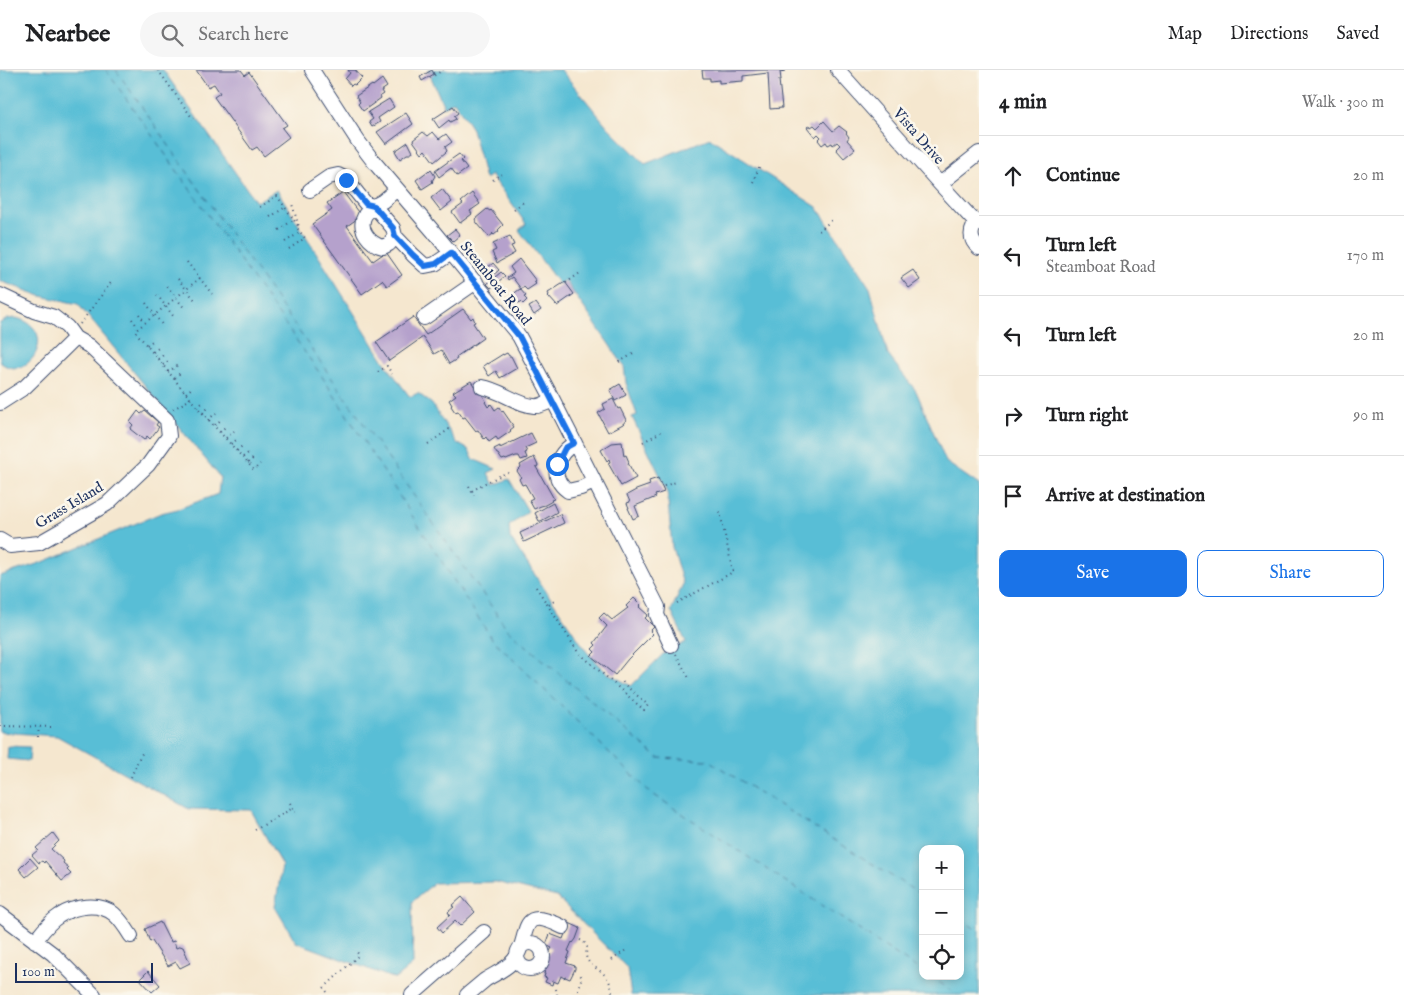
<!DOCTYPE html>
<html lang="en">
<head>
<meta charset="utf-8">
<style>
	:root { --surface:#fff; --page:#f6f6f6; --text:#202124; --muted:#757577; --line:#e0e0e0; --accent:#1a73e8 }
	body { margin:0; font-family:"IM FELL English",serif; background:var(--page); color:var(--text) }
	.controls { position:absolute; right:15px; bottom:15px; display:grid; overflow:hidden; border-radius:10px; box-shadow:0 2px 8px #0003 }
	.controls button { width:45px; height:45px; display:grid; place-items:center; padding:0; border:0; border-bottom:1px solid var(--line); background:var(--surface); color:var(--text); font:25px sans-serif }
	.scale { position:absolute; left:15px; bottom:12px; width:138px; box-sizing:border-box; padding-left:5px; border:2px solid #1b2f5e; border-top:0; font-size:14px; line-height:18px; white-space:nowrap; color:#1b2f5e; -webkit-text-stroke:4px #fbf7ec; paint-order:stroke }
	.stop { position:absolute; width:15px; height:15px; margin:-11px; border:4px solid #1a73e8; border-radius:50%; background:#fff }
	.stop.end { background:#1a73e8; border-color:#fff; box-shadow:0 1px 5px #0008 }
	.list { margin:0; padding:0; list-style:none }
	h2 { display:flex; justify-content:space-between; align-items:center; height:65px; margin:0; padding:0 20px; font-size:21px }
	h2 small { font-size:16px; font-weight:400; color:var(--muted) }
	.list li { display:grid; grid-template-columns:32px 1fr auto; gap:15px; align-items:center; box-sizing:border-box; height:80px; padding:0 20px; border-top:1px solid var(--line) }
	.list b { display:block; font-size:19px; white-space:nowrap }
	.list p { margin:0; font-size:16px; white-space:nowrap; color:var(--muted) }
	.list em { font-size:16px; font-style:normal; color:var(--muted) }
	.actions { display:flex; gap:10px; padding:15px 20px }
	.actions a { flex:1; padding:11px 0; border:1px solid var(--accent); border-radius:10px; text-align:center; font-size:18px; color:var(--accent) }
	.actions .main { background:var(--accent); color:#fff }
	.icon { flex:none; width:28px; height:28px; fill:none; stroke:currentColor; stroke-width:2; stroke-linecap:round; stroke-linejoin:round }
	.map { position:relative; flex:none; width:979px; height:925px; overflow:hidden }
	header { display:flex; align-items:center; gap:30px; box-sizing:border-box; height:70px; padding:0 25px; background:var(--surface); border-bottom:1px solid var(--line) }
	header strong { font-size:24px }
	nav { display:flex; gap:28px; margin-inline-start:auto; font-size:18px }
	.search { width:350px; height:45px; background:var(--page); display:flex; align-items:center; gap:12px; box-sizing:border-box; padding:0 18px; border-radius:28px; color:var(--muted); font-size:19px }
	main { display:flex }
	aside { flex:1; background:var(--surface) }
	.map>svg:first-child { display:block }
	.water { fill:#58bed6; stroke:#3a769a; fill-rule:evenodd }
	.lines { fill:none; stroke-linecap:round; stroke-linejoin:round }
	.ferry { stroke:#2d5a82; stroke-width:1; stroke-dasharray:6 5; stroke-linecap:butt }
	.building { fill:#b5a1cc }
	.minor-casing { stroke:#3c4b6f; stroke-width:16 }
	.path { stroke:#3c4b6f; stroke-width:2; stroke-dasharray:1 4; stroke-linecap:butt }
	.minor { stroke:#fff; stroke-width:14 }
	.route { stroke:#1a73e8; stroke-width:6 }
	.labels { text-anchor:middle; stroke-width:5; stroke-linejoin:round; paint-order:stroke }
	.street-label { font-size:15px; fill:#1b2f5e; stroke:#fbf7ec }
</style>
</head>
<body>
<header>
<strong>Nearbee</strong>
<div class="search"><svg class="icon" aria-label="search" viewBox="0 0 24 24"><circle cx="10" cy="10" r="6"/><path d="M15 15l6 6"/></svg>Search here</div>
<nav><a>Map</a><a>Directions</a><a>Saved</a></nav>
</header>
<main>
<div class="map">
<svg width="979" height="925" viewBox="0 0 979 925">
	<rect width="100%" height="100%" fill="#fbf7ec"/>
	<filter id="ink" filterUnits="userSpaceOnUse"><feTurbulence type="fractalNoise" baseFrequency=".02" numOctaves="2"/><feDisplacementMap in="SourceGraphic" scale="10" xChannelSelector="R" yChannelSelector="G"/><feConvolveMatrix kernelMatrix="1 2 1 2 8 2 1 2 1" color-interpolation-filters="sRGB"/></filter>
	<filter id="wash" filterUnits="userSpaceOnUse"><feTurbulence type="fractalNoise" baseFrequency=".0096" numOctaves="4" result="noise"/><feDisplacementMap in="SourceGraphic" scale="20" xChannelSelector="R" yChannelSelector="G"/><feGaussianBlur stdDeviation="1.12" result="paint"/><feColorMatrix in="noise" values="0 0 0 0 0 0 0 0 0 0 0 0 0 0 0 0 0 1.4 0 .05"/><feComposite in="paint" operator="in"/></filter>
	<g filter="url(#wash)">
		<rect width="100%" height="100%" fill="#f5e7cf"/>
		<path class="water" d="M0,0H163L256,132L277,120L387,296L410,327L418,323L432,334L457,373L469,380L473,389L496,399L488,403L494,415L509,409L528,441L509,456L510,468L587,582L606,602L631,616L663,584L686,572L671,541L683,514L672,477L667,420L632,347L637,345L626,313L624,296L565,210L559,214L519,160L526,154L491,105L485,109L472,59L454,31L444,37L428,0H561L607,56L645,94L710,68L817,137L870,218L888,285L916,321L946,392L979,415V925H631L627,898L557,827L496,812L434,813L412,832L413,894L395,909L296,872L275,837L282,796L251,740L189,739L57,666L0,662V506L43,492L161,443L178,439L218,424L220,407L78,234L41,226L0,211ZM923,779H960V906H923Z
			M16,248C62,259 28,316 0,292V253L8,249Z
			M8,676L30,677L29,691L7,689Z"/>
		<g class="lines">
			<path class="ferry" d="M106,0L321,305L492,569L651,723L923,902
				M116,0L508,560L658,688L708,690L923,826
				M960,849L979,861
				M930,906L958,925"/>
		</g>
		<g id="blocks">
			<path class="building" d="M196,0H241L245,5L249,2L287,55L282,58L289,67L264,86L257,77L252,80L214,27L220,23L214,14L208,17Z
				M348,0H355L362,8L355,15L353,14L351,16L345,9L350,3Z
				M432,0L434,4L422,11L420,7Z
				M702,0H785V1L780,2L781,10H779L782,38L770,39L768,3L743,6V11L719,13V10L710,11V8H703Z
				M382,9L387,17L381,21L383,24L380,26L381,28L363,41L358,34L360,32L356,26L372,15L373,16Z
				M389,29L394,37L378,48L380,52L372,57L369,52L373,49L368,42Z
				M453,36L458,43L454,46L456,49L450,52L449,50L439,58L433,49Z
				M406,43L413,54L386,74L377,62Z
				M824,51L833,61L839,56L847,62L846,63L849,67L847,70L855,79L844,88L836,79L840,75L837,72L833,75L832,73L828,75L826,72L822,75L818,70L821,67L818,64L815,67L807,57L810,55L811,57L814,55L817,58Z
				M423,62L428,66L433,62L439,69L446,64L452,72L445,77L447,81L446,82L434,92L425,80L422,83L414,72L413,70Z
				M408,72L413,82L410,84H407L400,89L395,81Z
				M459,84L463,89L461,91L467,99L457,106L451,98L439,107L435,101Z
				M431,100L435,106L432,111L433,112L422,119L416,110L428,101L429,102Z
				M442,119L452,132L441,141L431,128Z
				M343,122L361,146L347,156L373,191L386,182L402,205L387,216L382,210L362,224L312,154L332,140L327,133Z
				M472,123L480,134L470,141L472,144L460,153L452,142L463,134L461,132Z
				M487,139L490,141L491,140L503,155L498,160L499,161L494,165L492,163L493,164L489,167L477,153L475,149Z
				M455,159L460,165L453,171L447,165Z
				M510,166L514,175L511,176L515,183L497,193L492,182L496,180L493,174Z
				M519,189L536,211L534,212L536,214L527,220L524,217L521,219L512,207L508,210L507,208L514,203L510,197Z
				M493,193L499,200L492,206L486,199Z
				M913,200L920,210L909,218L901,208Z
				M501,202L505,206L491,218L487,214Z
				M565,212L574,224L557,236L548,226L549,225L548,223Z
				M520,219L526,226L524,227L527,230L523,234L521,232L518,233L512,225Z
				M536,233L541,240L534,245L529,237Z
				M463,239L471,249L473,247L475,252L473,253L483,268L456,287L457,289L449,294L441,280L434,284L423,267L389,291L376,272L413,247L426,265Z
				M507,283L509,286H511L517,298L500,308L496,301L489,306L483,296L487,293V294L503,284V285Z
				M471,311L478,322L480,321L486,331L485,332L488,337L491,334L495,340L499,337L502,342L503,341L514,357L510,360L511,361L498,370L496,367L489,372L486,367L484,369L478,360L476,361L465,347L463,348L458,341L455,342L451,336L452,335L449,330L456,325L453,322Z
				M620,314L626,325L615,331L610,320Z
				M613,329L618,339L620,338L626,350L623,354L608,362L598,343L605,339L603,334Z
				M138,341L141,344L145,341L158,352L156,355L159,357L150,369L147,366L144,370L130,359L133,355L130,352Z
				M531,363L536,373L525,378L527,382L525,383L527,388L521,390L519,386H516L506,390L505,389L502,390L498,384H497L494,379L500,376V378Z
				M622,372L624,386L626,385L629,392L628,393L636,408L621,416L608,393L610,392L609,389L607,391L601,380L612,373Z
				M534,387L538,396L536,397L554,429L551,430L552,431L545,435L541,436L534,439L529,430L533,428L525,414L522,415L519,409L521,407L517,401L521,397L520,395Z
				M658,408L664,422L655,425L656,427L635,436L639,446L633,449L628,438H629L627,433L630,432L627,425L636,420L650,415L649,411Z
				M553,433L557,442L541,451H539L535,443Z
				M560,444L564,453L524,472L520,463Z
				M634,528L641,535L639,537L648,545L645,548L654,557L650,561L653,564L628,589L615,605L591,586L595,582L592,579L596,575L594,573L607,556L599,548L604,543L612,550L628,538L626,536Z
				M53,763L59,771L51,779L64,791L63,793L69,798L67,800L71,804L62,811L45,791L44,793L42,791L39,793L32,785L38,780L36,778Z
				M30,788L38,797L26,807L19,799Z
				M462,827L475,842L460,856L455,851L442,863L437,857L450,845L448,842L454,837L452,836Z
				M160,852L169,870L170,869L171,872L174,871L176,878L181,876L182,877H183L190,893L180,898L176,892L168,896L152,871L150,872L145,859Z
				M569,853L580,858L576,869L573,873L572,872L568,881L570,882L566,893L575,896V899L570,909L565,907L564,908L561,906L558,913L553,911L552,915L545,912L547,908L544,907L545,904H544L545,900L542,899L546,887L552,878L546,875L550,864L563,869Z
				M148,901L160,915L152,922L140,909Z"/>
		</g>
	</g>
	<g filter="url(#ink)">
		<use href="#blocks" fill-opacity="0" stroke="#3c4b6f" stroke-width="1"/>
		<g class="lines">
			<g class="minor-casing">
				<path id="minor" d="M312,0L358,71L374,92L433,161L519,266L553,330L658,537L657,545L671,575
					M838,0L940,114L976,153
					M940,114L979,83
					M310,120L329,107L338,105L346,109L366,134L374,136L383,131L397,119
					M374,136L393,158L395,166L389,174L383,177C370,174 357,159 365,145C367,142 371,139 374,136Z
					M979,151C969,159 969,170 979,178
					M395,166L413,185L425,196L435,194L451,183
					M0,225L34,241L54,247L67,257L75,268L89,276L167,350L169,366L148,395L107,434L39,473L10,476L0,470
					M424,248L476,212
					M482,317C501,320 517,335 534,336C540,337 548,332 553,330
					M0,333L25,317L75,268
					M575,373C556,384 548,407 568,421L581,418L594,412
					M0,844L53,884L94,925
					M35,871C42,862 49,852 59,846C74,836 99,832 114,844C121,850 126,858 131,866
					M517 886a13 13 0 1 1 26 0a13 13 0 1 1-26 0Z
					M412,925L484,862
					M467,925C473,920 479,915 485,910C494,904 507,899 514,890C532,867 515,833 563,857"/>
			</g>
			<path class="path" d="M158,0L193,49
				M430,8L443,0
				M493,110L501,104L504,108
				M753,112L760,95
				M260,137L277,126L299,157L292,134
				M514,139L525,131
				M270,147L284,138
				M279,160L293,150
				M819,161L833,149
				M285,172L299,163
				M289,179L305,168L297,158H298
				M187,192L212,224
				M200,208L135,261L197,337L254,400L260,394
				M178,209L195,230
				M566,213L580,203
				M167,216L185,239
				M157,225L174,247
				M146,233L163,256
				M139,244L145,252
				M132,249L138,257
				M80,254L113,210
				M147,275L155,269
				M153,282L161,276
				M158,289L166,283
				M619,292L635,283
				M163,295L171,289
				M168,302L177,296
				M378,302L387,296L392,304
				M175,308L182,301
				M186,323L193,317
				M197,337L205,331
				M173,339L191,329
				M203,343L210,336
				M208,350L216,343
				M215,355L222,349
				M220,362L227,355
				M226,368L234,361
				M643,372L661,362
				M231,374L239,368
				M428,374L451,358
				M237,381L244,374
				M243,387L251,381
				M248,393L255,387
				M469,416L474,425
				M664,416L676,412
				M472,421L483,414L508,402
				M536,517L578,582L644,640L648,635L624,614L622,611
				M677,533L733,502L719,438
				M549,535L557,529
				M676,584L690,610
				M0,656L53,657
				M38,667L39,657
				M131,707L140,686L144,681
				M290,733L295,742
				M255,760L293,738
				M580,870L584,872L587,877C587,879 586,882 586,885C587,900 612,898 612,925
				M612,890L626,880
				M556,919L557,925
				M327,922L324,918L359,885L356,881
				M578,925V918L582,907L578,903"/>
			<use href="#minor" class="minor"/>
		</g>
	</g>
	<g class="lines" filter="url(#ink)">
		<path class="route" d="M346,110L366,134L374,136L393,158L395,166L413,185L425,196L436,194L451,183L519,266L574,373L565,378L557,394"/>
	</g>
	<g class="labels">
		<g class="street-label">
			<text transform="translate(919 66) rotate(49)" y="5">Vista Drive</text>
			<text transform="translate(496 213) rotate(51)" y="5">Steamboat Road</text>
			<text transform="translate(69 435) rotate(-31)" y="5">Grass Island</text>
		</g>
	</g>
</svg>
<div class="controls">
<button>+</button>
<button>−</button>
<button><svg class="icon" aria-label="locate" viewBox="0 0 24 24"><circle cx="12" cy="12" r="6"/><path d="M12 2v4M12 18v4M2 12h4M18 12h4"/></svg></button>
</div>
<div class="scale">100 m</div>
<div class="stop" style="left:557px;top:394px"></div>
<div class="stop end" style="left:346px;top:110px"></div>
</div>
<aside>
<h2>4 min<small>Walk · 300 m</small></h2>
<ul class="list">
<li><svg class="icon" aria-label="ahead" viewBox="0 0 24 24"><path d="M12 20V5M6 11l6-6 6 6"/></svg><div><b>Continue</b></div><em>20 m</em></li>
<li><svg class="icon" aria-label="left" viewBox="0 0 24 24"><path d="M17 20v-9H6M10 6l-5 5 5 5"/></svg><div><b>Turn left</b><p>Steamboat Road</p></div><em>170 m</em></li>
<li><svg class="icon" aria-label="left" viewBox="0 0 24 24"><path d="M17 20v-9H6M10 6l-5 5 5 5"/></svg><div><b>Turn left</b></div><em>20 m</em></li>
<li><svg class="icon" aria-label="right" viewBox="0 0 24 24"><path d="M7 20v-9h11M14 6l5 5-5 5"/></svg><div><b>Turn right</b></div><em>90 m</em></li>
<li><svg class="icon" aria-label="arrive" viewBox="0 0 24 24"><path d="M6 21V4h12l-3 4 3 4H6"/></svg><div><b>Arrive at destination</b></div></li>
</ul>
<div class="actions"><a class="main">Save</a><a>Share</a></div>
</aside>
</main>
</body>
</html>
